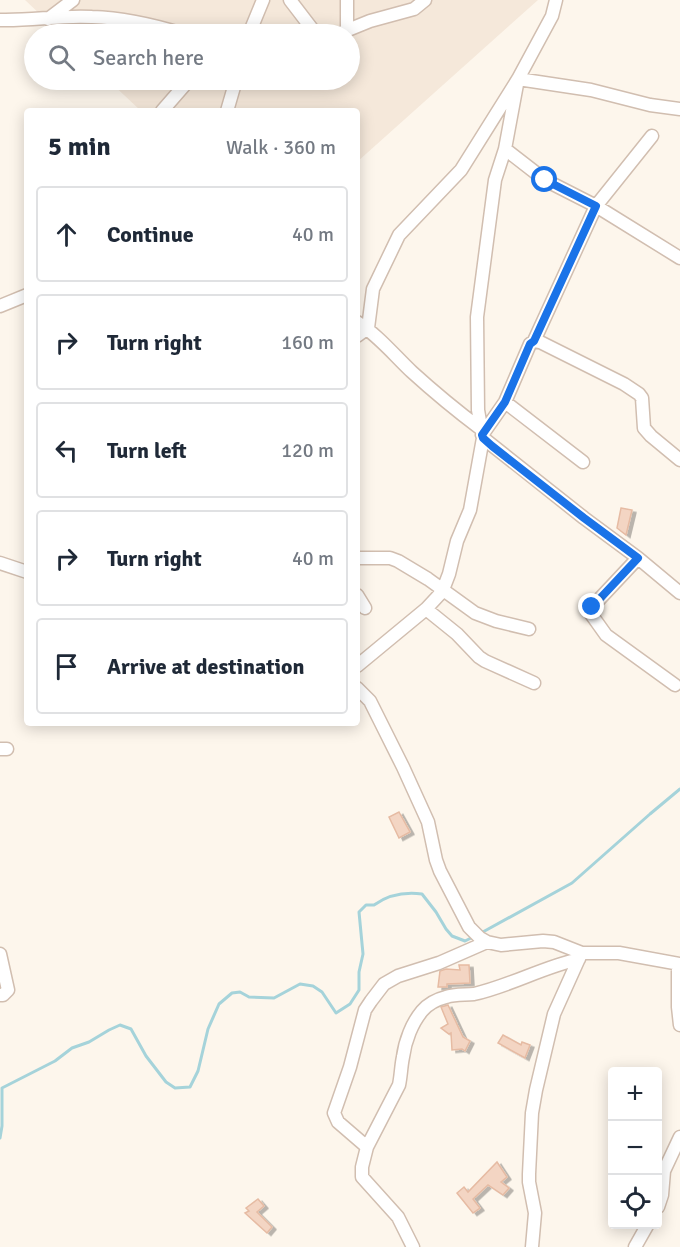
<!DOCTYPE html>
<html lang="en">
<head>
<meta charset="utf-8">
<style>
	:root { --surface:#fff; --page:#f6f6f7; --text:#1f2937; --muted:#747a83; --line:#e0e1e3 }
	body { margin:0; font-family:Signika,sans-serif; background:var(--page); color:var(--text) }
	.controls { position:absolute; right:18px; bottom:18px; display:grid; overflow:hidden; border-radius:6px; box-shadow:0 3px 15px #0003 }
	.controls button { width:54px; height:54px; display:grid; place-items:center; padding:0; border:0; border-bottom:2px solid var(--line); background:var(--surface); color:var(--text); font:30px sans-serif }
	.stop { position:absolute; width:18px; height:18px; margin:-14px; border:4px solid #1a73e8; border-radius:50%; background:#fff }
	.stop.end { background:#1a73e8; border-color:#fff; box-shadow:0 2px 6px #0008 }
	.list { margin:0; padding:0; list-style:none }
	h2 { display:flex; justify-content:space-between; align-items:center; height:78px; margin:0; padding:0 24px; font-size:26px }
	h2 small { font-size:20px; font-weight:400; color:var(--muted) }
	.list li { display:grid; grid-template-columns:39px 1fr auto; gap:18px; align-items:center; box-sizing:border-box; height:96px; margin:0 12px 12px; padding:0 12px; border:2px solid var(--line); border-radius:6px }
	.list b { display:block; font-size:22px; white-space:nowrap }
	.list em { font-size:20px; font-style:normal; color:var(--muted) }
	.icon { flex:none; width:33px; height:33px; fill:none; stroke:currentColor; stroke-width:2; stroke-linecap:round; stroke-linejoin:round }
	.map { position:relative; flex:none; width:680px; height:1247px; overflow:hidden }
	.search { position:absolute; background:var(--surface); box-shadow:0 3px 15px #0003; left:24px; top:24px; width:336px; height:66px; display:flex; align-items:center; gap:15px; box-sizing:border-box; padding:0 21px; border-radius:33px; color:var(--muted); font-size:22px }
	.panel { position:absolute; background:var(--surface); box-shadow:0 3px 15px #0003; left:24px; top:108px; width:336px; height:618px; border-radius:6px }
	.map>svg:first-child { display:block }
	.residential { fill:#f5e8da }
	.lines { fill:none; stroke-linecap:round; stroke-linejoin:round }
	.stream { stroke:#a5d3da; stroke-width:3 }
	.building { fill:#f3d5c3; stroke:#e6bba3; stroke-width:1.5; filter:url(#shadow) }
	.minor-casing { stroke:#d1beb0; stroke-width:15 }
	.minor { stroke:#fff; stroke-width:12 }
	.route { stroke:#1a73e8; stroke-width:8 }
</style>
</head>
<body>
<div class="map">
<svg width="680" height="1247" viewBox="0 0 680 1247">
	<defs>
		<filter id="shadow"><feDropShadow dx="4" dy="2.5" stdDeviation="0" flood-color="#0004"/></filter>
	</defs>
	<rect width="100%" height="100%" fill="#fdf6ec"/>
	<path class="residential" d="M25,0H538L357,162V111H141L108,80H350V34H61Z"/>
	<g class="lines">
		<path class="stream" d="M481,933L572,883L650,814L680,789
			M0,1138L2,1126V1088L55,1061L72,1048L89,1042L109,1030L120,1025L131,1029L146,1056L166,1082L175,1088L190,1087L198,1071L208,1029L219,1004L232,993L240,992L249,997L274,998L300,984L313,986L322,992L336,1013L350,1004L359,990V972L363,954L359,912L366,905H374C388,895 406,892 422,894L436,912L446,929L452,936L465,941L473,937"/>
	</g>
	<path class="building" d="M621,508L632,510L626,535L617,528Z
		M399,812L410,832L399,838L389,817Z
		M459,965H469L470,983L447,984V987H438L440,971L446,969L460,970Z
		M448,1005L463,1037L470,1041L465,1051L462,1049L452,1050L451,1033L449,1034L441,1028L448,1024L441,1007Z
		M503,1035L521,1045L522,1042L530,1045L525,1058L498,1043Z
		M497,1162L507,1177L501,1182L509,1188L503,1195L488,1185L473,1199L480,1208L473,1213L457,1193L464,1187L468,1192Z
		M258,1199L264,1206L257,1212L272,1227L267,1233L245,1213L249,1211L246,1208Z"/>
	<g class="lines">
		<g class="minor-casing">
			<path id="minor" d="M290,0L316,34
				M347,0V31
				M48,19L73,0
				M0,20C31,21 62,15 92,17C124,18 154,25 183,34
				M249,34L263,0
				M338,34L370,21L414,9L425,0
				M518,79L591,90L650,105L680,109
				M162,111L189,80
				M227,111L236,80
				M505,149L545,180L596,206L680,258
				M0,306L27,295
				M357,322C378,335 394,355 412,372C434,392 457,411 481,429
				M357,336L368,328L373,289L399,235L461,170L518,79L552,16L556,0
				M534,341L596,206L652,136
				M505,402L583,462
				M482,435L505,402L530,344L534,341L540,342L624,384L639,394L642,398L644,428L651,436L680,460
				M483,438L584,518L638,558L680,593
				M357,558H390L398,561L428,579L475,613L496,621L529,629
				M638,558L592,607L590,611L591,614L606,635L675,685
				M0,563L27,572
				M357,595L365,608
				M426,609L457,634L479,657L485,661L534,683
				M357,666L426,609L439,595L444,587L449,574L457,541L470,510L483,438L478,410L477,317L495,180L505,149L518,79
				M357,688L370,701L403,767L428,822L436,860L440,871L469,927L480,938L487,942L501,945L543,941L554,942L582,953H619L680,964
				M0,749H7
				M0,954L8,990L3,995H0
				M678,964V1007L680,1025
				M367,1147L338,1122L334,1113L350,1067L365,1010L371,1001L384,984L398,976L439,963L487,942
				M658,1207L662,1195L664,1171L680,1137
				M413,1247L398,1217L362,1177V1167L367,1147L399,1085C401,1076 401,1066 403,1057C405,1041 412,1023 422,1011C428,1004 438,999 446,997C455,994 465,995 474,994C510,986 543,967 579,959
				M532,1247L535,1213L529,1182V1174L532,1113L536,1090L554,1014L581,954
				M635,1247L648,1224"/>
		</g>
		<use href="#minor" class="minor"/>
	</g>
	<g class="lines">
		<path class="route" d="M545,180L596,206L534,341L530,344L505,402L482,435L483,438L492,446L584,518L638,558L592,607"/>
	</g>
</svg>
<div class="controls">
<button>+</button>
<button>−</button>
<button><svg class="icon" aria-label="locate" viewBox="0 0 24 24"><circle cx="12" cy="12" r="6"/><path d="M12 2v4M12 18v4M2 12h4M18 12h4"/></svg></button>
</div>
<div class="stop" style="left:545px;top:180px"></div>
<div class="stop end" style="left:592px;top:607px"></div>
<div class="search"><svg class="icon" aria-label="search" viewBox="0 0 24 24"><circle cx="10" cy="10" r="6"/><path d="M15 15l6 6"/></svg>Search here</div>
<section class="panel">
<h2>5 min<small>Walk · 360 m</small></h2>
<ul class="list">
<li><svg class="icon" aria-label="ahead" viewBox="0 0 24 24"><path d="M12 20V5M6 11l6-6 6 6"/></svg><div><b>Continue</b></div><em>40 m</em></li>
<li><svg class="icon" aria-label="right" viewBox="0 0 24 24"><path d="M7 20v-9h11M14 6l5 5-5 5"/></svg><div><b>Turn right</b></div><em>160 m</em></li>
<li><svg class="icon" aria-label="left" viewBox="0 0 24 24"><path d="M17 20v-9H6M10 6l-5 5 5 5"/></svg><div><b>Turn left</b></div><em>120 m</em></li>
<li><svg class="icon" aria-label="right" viewBox="0 0 24 24"><path d="M7 20v-9h11M14 6l5 5-5 5"/></svg><div><b>Turn right</b></div><em>40 m</em></li>
<li><svg class="icon" aria-label="arrive" viewBox="0 0 24 24"><path d="M6 21V4h12l-3 4 3 4H6"/></svg><div><b>Arrive at destination</b></div></li>
</ul>
</section>
</div>
</body>
</html>
